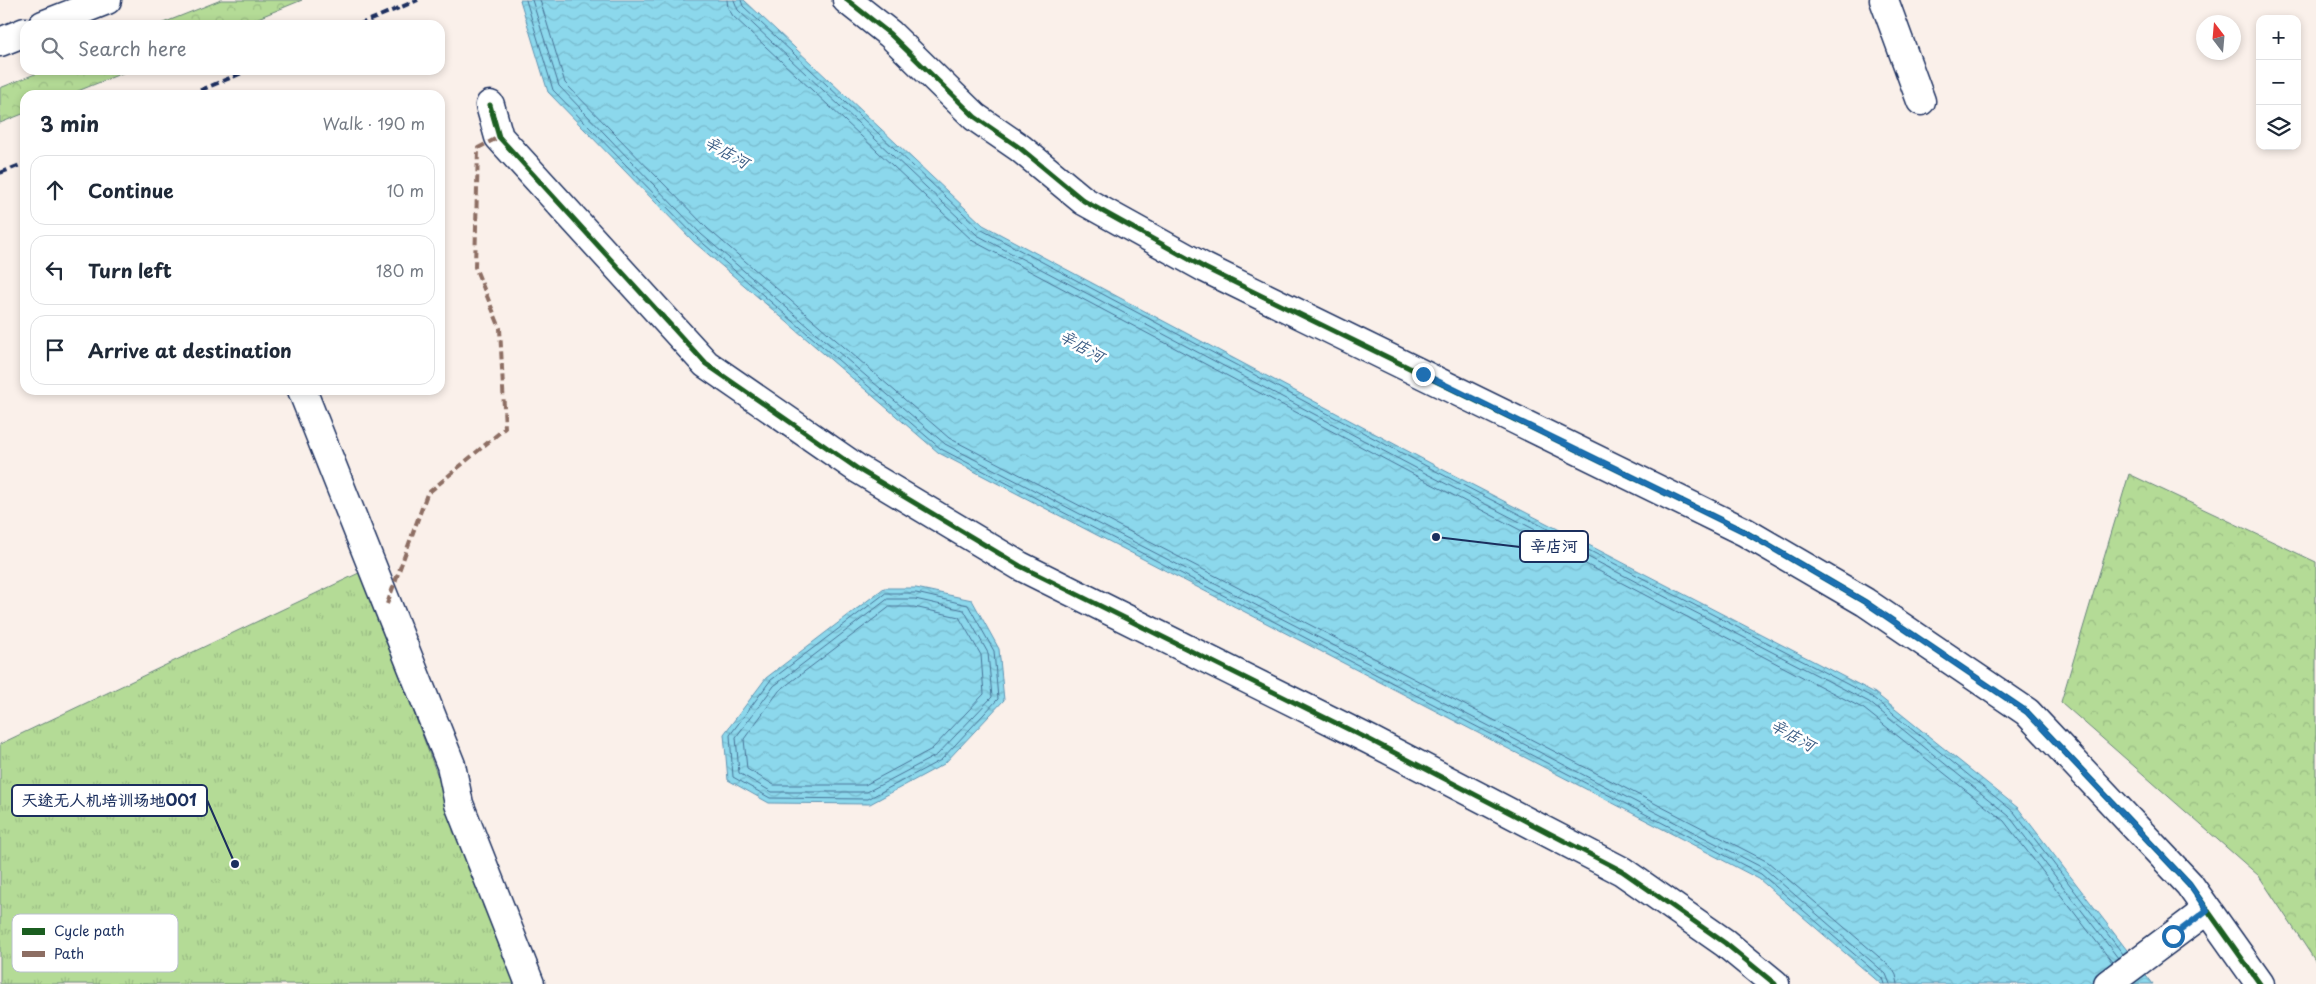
<!DOCTYPE html>
<html lang="en">
<head>
<meta charset="utf-8">
<style>
	:root { --surface:#fff; --page:#f2f2f3; --text:#1f2937; --muted:#747a83; --line:#e0e1e3 }
	body { margin:0; font-family:"Playpen Sans","LXGW WenKai TC",sans-serif; background:var(--page); color:var(--text) }
	.controls { position:absolute; right:15px; top:15px; display:grid; overflow:hidden; border-radius:10px; box-shadow:0 2px 8px #0003 }
	.controls button { width:45px; height:45px; display:grid; place-items:center; padding:0; border:0; border-bottom:1px solid var(--line); background:var(--surface); color:var(--text); font:25px sans-serif }
	.compass { position:absolute; left:2196px; top:15px; width:45px; height:45px; border-radius:50%; background:var(--surface); box-shadow:0 2px 8px #0003; rotate:344deg }
	.stop { position:absolute; width:15px; height:15px; margin:-11px; border:4px solid #1f6fb2; border-radius:50%; background:#fff }
	.stop.end { background:#1f6fb2; border-color:#fff; box-shadow:0 1px 5px #0008 }
	.list { margin:0; padding:0; list-style:none }
	h2 { display:flex; justify-content:space-between; align-items:center; height:65px; margin:0; padding:0 20px; font-size:21px }
	h2 small { font-size:16px; font-weight:400; color:var(--muted) }
	.list li { display:grid; grid-template-columns:32px 1fr auto; gap:15px; align-items:center; box-sizing:border-box; height:70px; margin:0 10px 10px; padding:0 10px; border:1px solid var(--line); border-radius:15px }
	.list b { display:block; font-size:19px; white-space:nowrap }
	.list em { font-size:16px; font-style:normal; color:var(--muted) }
	.icon { flex:none; width:28px; height:28px; fill:none; stroke:currentColor; stroke-width:2; stroke-linecap:round; stroke-linejoin:round }
	.map { position:relative; flex:none; width:2316px; height:984px; overflow:hidden }
	.search { position:absolute; background:var(--surface); box-shadow:0 2px 8px #0003; left:20px; top:20px; width:425px; height:55px; display:flex; align-items:center; gap:12px; box-sizing:border-box; padding:0 18px; border-radius:15px; color:var(--muted); font-size:19px }
	.panel { position:absolute; background:var(--surface); box-shadow:0 2px 8px #0003; left:20px; top:90px; width:425px; height:305px; border-radius:15px }
	.map>svg:first-child { display:block }
	.grass { fill:url(#grass-tufts); stroke:#68857a }
	.forest { fill:url(#forest-crowns); stroke:#68857a }
	.water { fill:url(#water-waves); stroke:#5f94b3 }
	.lines { fill:none; stroke-linecap:round; stroke-linejoin:round }
	.shore { stroke:#487397; stroke-width:1 }
	.street-casing { stroke:#1b2f5e; stroke-width:31 }
	.street { stroke:#fff; stroke-width:28 }
	.rail { stroke:#1b2f5e; stroke-width:4; stroke-dasharray:8 4; stroke-linecap:butt }
	.quiet { stroke:#8d6e63; stroke-width:4; stroke-dasharray:8 4; stroke-linecap:butt }
	.cycleway-casing { stroke:#fff; stroke-width:8 }
	.cycleway { stroke:#1b5e20; stroke-width:5 }
	.route { stroke:#1f6fb2; stroke-width:6 }
	.labels { text-anchor:middle; stroke-width:5; stroke-linejoin:round; paint-order:stroke }
	.water-label { font-size:16px; font-style:italic; fill:#375982; stroke:#fff }
	.key { fill:#fff; stroke:#bbc1cf; stroke-width:1 }
	.key-label { font-size:14px; fill:#1b2f5e }
	.leader { fill:none; stroke:#1b2f5e; stroke-width:2 }
	.callout-dot { fill:#1b2f5e; stroke:#fff; stroke-width:2 }
	.callout { fill:#fff; stroke:#1b2f5e; stroke-width:2 }
	.callout-label { font-size:16px; text-anchor:middle; font-weight:bold; fill:#1b2f5e }
</style>
</head>
<body>
<div class="map">
<svg width="2316" height="984" viewBox="0 0 2316 984">
	<defs>
		<pattern id="grass-tufts" width="24" height="20" patternUnits="userSpaceOnUse" patternTransform="scale(1.25)"><rect width="24" height="20" fill="#b4db96"/><path d="M3 7l-1-3M5 7V3M7 7l1-3M15 17l-1-3M17 17v-4M19 17l1-3" fill="none" stroke="#9abc84"/></pattern>
		<pattern id="forest-crowns" width="20" height="18" patternUnits="userSpaceOnUse" patternTransform="scale(1.25)"><rect width="20" height="18" fill="#b4db96"/><path d="M2 6a3 3 0 1 1 6 0M12 15a3 3 0 1 1 6 0" fill="none" stroke="#9abc84"/></pattern>
		<pattern id="water-waves" width="16" height="10" patternUnits="userSpaceOnUse" patternTransform="scale(1.25)"><rect width="16" height="10" fill="#8cd8ec"/><path d="M0 5q4-4 8 0t8 0" fill="none" stroke="#78bacd"/></pattern>
	</defs>
	<rect width="100%" height="100%" fill="#faf0ea"/>
	<filter id="ink" filterUnits="userSpaceOnUse"><feTurbulence type="fractalNoise" baseFrequency=".02" numOctaves="2"/><feDisplacementMap in="SourceGraphic" scale="10" xChannelSelector="R" yChannelSelector="G"/><feConvolveMatrix kernelMatrix="1 2 1 2 8 2 1 2 1" color-interpolation-filters="sRGB"/></filter>
	<g filter="url(#ink)">
		<path class="grass" d="M361,572L516,984H0V744Z"/>
		<path class="forest" d="M221,0H302L241,25H158Z
			M45,70H130L68,95H25V113L0,123V88Z
			M2129,474L2316,562V962L2259,876L2061,702Z"/>
		<path class="water" d="M520,0H744L983,225L1432,464L1875,693L2018,808L2153,984H1881L1759,879L939,453L694,242L548,92Z
			M884,588H916L972,600L999,649L1004,700L944,764L870,804L769,803L728,780L724,734L766,678Z"/>
		<g class="lines">
			<path class="shore" d="M526,0L553,90L697,238L941,449L1761,874L1882,978L1884,984
				M532,0L559,86L701,234L945,444L1765,869L1886,974L1890,984
				M540,0L565,83L707,228L949,438L1768,862L1892,968L1896,975L1898,984
				M727,0L728,8L733,16L973,241L1424,480L1864,709L2004,821L2112,962
				M734,0L738,10L977,235L1427,474L1869,702L2009,816L2118,958
				M741,0L743,6L980,229L1430,468L1872,697L2014,812L2123,954
				M886,593H916L968,605L994,651L998,699L941,760L868,799L770,798L733,777L730,735L770,681Z
				M888,599H915L964,610L988,653L992,697L937,755L867,792H772L739,773L736,737L774,686Z
				M890,607H914L959,617L981,655L984,694L932,749L865,785H774L747,769L744,739L779,691Z"/>
			<g class="street-casing">
				<path id="street" d="M847,0L890,34L975,117L1020,148L1084,201L1205,268L1745,532L1865,602L2027,712L2189,884L2260,984
					M1884,0L1921,101
					M43,25L107,0
					M0,42L25,32
					M490,105L499,137L706,364L858,469L1020,566L1370,740L1622,871L1725,943L1775,984
					M302,390L451,765L459,804L530,984
					M2108,984L2207,910"/>
			</g>
			<use href="#street" class="street"/>
			<path class="rail" d="M358,25L418,0
				M189,95L249,70
				M0,173L25,163"/>
			<path class="quiet" d="M387,604L427,494L505,428L500,328L475,267L478,148L499,137"/>
			<g class="cycleway-casing">
				<path id="cycleway" d="M847,0L890,34L975,117L1020,148L1084,201L1205,268L1745,532L1865,602L2027,712L2189,884L2260,984
					M490,105L499,137L706,364L858,469L1020,566L1370,740L1622,871L1725,943L1775,984"/>
			</g>
			<use href="#cycleway" class="cycleway"/>
		</g>
	</g>
	<g class="lines" filter="url(#ink)">
		<path class="route" d="M1423,374L1745,532L1865,602L2027,712L2189,884L2207,910L2173,936"/>
	</g>
	<g class="labels">
		<g class="water-label">
			<text transform="translate(727 152) rotate(29)" y="6">辛店河</text>
			<text transform="translate(1082 346) rotate(29)" y="6">辛店河</text>
			<text transform="translate(1793 735) rotate(29)" y="6">辛店河</text>
		</g>
	</g>
	<rect x="12" y="914" width="166" height="58" rx="8" class="key"/>
	<rect x="22" y="928" width="23" height="7" fill="#1b5e20"/>
	<rect x="22" y="951" width="23" height="6" fill="#8d6e63"/>
	<g class="key-label">
		<text x="54" y="936">Cycle path</text>
		<text x="54" y="959">Path</text>
	</g>
	<path class="leader" d="M1436 537L1520 547M235 864L207 800"/>
	<g class="callout-dot">
		<circle cx="1436" cy="537" r="5"/>
		<circle cx="235" cy="864" r="5"/>
	</g>
	<g class="callout">
		<rect x="1520" y="531" width="68" height="31" rx="5"/>
		<rect x="12" y="785" width="195" height="31" rx="5"/>
	</g>
	<g class="callout-label">
		<text x="1554" y="552">辛店河</text>
		<text x="109" y="806">天途无人机培训场地001</text>
	</g>
</svg>
<div class="controls">
<button>+</button>
<button>−</button>
<button><svg class="icon" aria-label="layers" viewBox="0 0 24 24"><path d="M12 4l9 5-9 5-9-5zM3 14l9 5 9-5"/></svg></button>
</div>
<svg class="compass" viewBox="-18 -18 36 36"><path d="M0-13l5 13h-10z" fill="#e53935"/><path d="M0 13l5-13h-10z" fill="#747a83"/></svg>
<div class="stop" style="left:2173px;top:936px"></div>
<div class="stop end" style="left:1423px;top:374px"></div>
<div class="search"><svg class="icon" aria-label="search" viewBox="0 0 24 24"><circle cx="10" cy="10" r="6"/><path d="M15 15l6 6"/></svg>Search here</div>
<section class="panel">
<h2>3 min<small>Walk · 190 m</small></h2>
<ul class="list">
<li><svg class="icon" aria-label="ahead" viewBox="0 0 24 24"><path d="M12 20V5M6 11l6-6 6 6"/></svg><div><b>Continue</b></div><em>10 m</em></li>
<li><svg class="icon" aria-label="left" viewBox="0 0 24 24"><path d="M17 20v-9H6M10 6l-5 5 5 5"/></svg><div><b>Turn left</b></div><em>180 m</em></li>
<li><svg class="icon" aria-label="arrive" viewBox="0 0 24 24"><path d="M6 21V4h12l-3 4 3 4H6"/></svg><div><b>Arrive at destination</b></div></li>
</ul>
</section>
</div>
</body>
</html>
